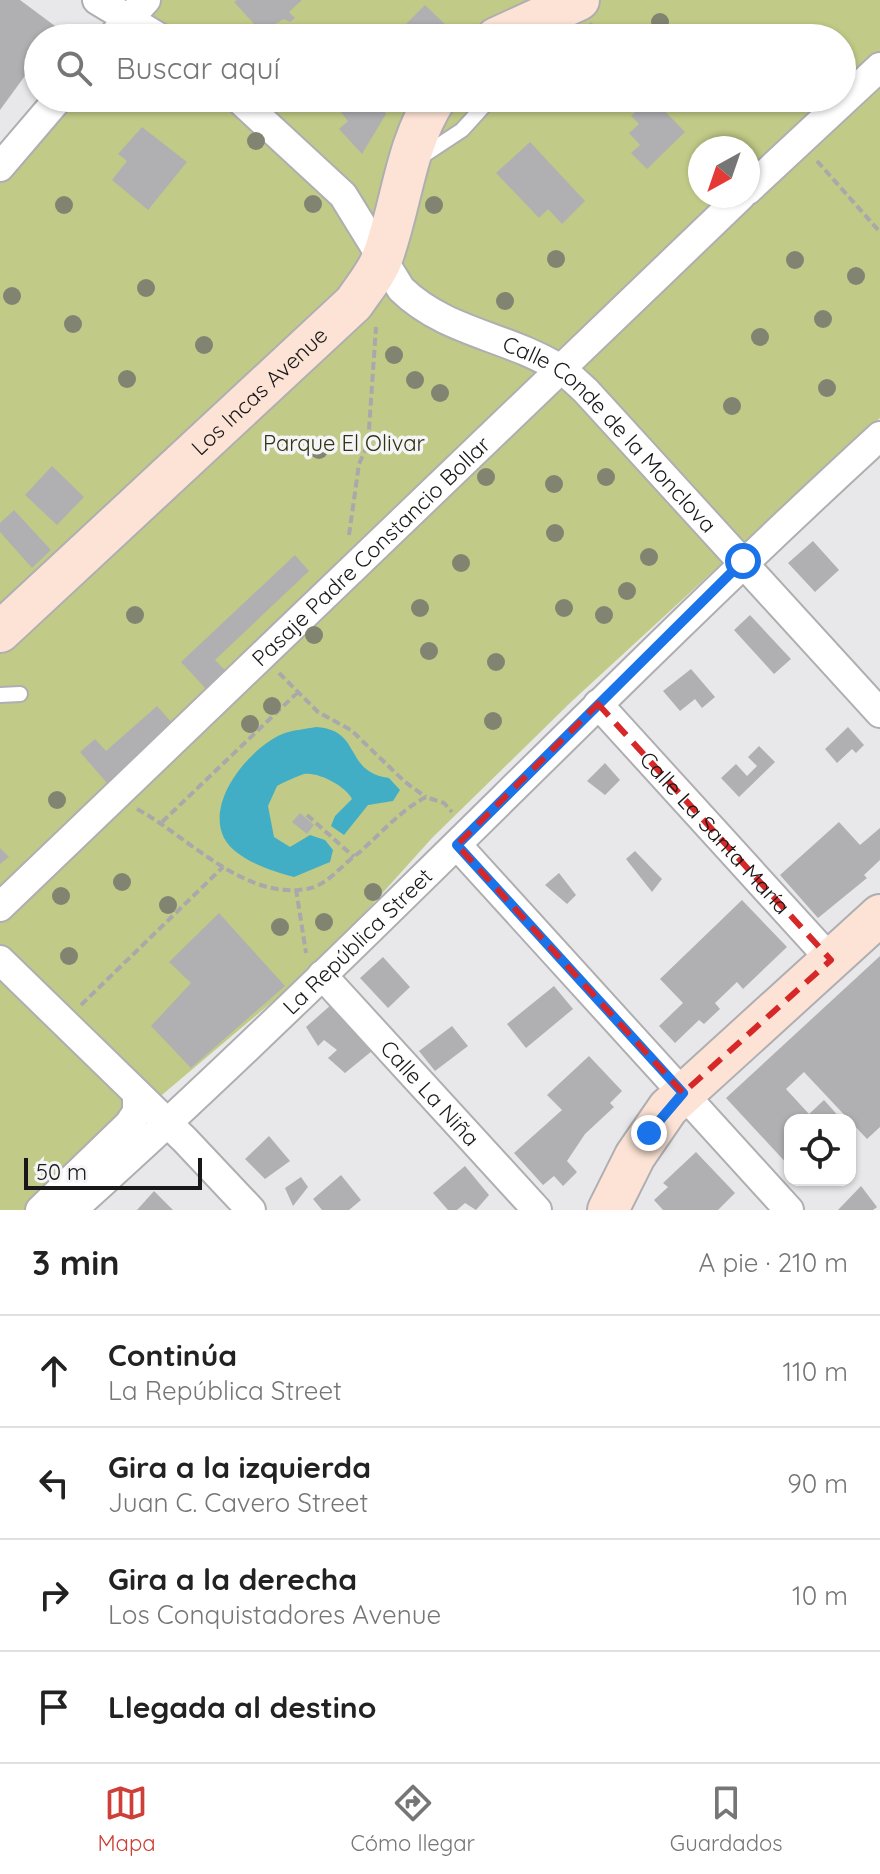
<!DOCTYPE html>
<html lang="es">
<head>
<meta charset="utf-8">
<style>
	:root { --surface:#fff; --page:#f6f6f6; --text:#222; --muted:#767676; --line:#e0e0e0; --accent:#cd3f37 }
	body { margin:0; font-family:Quicksand,sans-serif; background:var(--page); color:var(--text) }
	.controls { position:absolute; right:24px; bottom:24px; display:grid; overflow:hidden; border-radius:16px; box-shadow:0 2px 6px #0004 }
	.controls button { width:72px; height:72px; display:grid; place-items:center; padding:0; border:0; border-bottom:2px solid var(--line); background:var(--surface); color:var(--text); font:40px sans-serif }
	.compass { position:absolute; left:688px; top:136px; width:72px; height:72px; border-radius:50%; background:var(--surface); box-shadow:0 2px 6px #0004; rotate:220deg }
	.scale { position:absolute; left:24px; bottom:20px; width:178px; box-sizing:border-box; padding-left:8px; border:4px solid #181819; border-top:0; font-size:22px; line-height:28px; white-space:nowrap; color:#181819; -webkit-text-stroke:6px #f5f5f7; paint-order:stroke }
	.stop { position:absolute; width:24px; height:24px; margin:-18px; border:6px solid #1a73e8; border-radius:50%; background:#fff }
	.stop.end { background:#1a73e8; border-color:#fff; box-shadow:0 2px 8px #0008 }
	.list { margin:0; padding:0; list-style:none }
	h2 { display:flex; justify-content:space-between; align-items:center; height:104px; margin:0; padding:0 32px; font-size:34px }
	h2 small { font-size:26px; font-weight:400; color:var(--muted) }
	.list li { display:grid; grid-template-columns:52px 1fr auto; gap:24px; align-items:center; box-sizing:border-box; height:112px; padding:0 32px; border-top:2px solid var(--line) }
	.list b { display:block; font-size:30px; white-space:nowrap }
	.list p { margin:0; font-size:26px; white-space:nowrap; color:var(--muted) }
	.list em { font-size:26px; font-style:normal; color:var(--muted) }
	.icon { flex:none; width:44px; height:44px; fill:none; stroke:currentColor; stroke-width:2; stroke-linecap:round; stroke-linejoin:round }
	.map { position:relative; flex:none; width:880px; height:1210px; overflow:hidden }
	.search { position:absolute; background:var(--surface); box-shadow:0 2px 6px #0004; left:24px; right:24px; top:24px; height:88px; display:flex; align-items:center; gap:20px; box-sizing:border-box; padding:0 28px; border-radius:44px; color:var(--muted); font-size:30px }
	.sheet { height:552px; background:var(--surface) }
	nav { display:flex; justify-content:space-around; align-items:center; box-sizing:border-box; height:112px; border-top:2px solid var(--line); background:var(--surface); font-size:22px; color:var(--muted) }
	nav a { display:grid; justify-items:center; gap:4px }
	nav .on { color:var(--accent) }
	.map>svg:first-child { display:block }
	.green { fill:#c2ca87; fill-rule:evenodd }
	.water { fill:#41aec5 }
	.building { fill:#b0b0b2 }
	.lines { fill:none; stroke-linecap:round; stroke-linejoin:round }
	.lane-casing { stroke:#afaeb1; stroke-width:18 }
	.street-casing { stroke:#afaeb1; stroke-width:32 }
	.secondary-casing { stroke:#afaeb1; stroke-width:44 }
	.path { stroke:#a9a9ab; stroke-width:4; stroke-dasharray:8 4; stroke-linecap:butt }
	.lane { stroke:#fff; stroke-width:14 }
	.street { stroke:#fff; stroke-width:28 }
	.secondary { stroke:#fce3d5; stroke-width:40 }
	.tree { fill:#828472 }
	.route { stroke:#1a73e8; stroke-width:10 }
	.marked { fill:none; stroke:#d62828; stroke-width:6; stroke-dasharray:16 10; stroke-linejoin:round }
	.labels { text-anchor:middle; stroke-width:7; stroke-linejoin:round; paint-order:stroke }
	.street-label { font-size:22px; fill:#181819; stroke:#f5f5f7 }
	.park-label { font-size:22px; fill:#2f3310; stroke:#f5f5f7 }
</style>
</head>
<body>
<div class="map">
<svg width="880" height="1210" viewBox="0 0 880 1210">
	<rect width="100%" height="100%" fill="#e8e8ea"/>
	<path class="green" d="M158,0H880V418L571,702L432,838L324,958L124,1127L36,1210H0V168L59,98H842V38H116ZM700,148H748V196H700Z"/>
	<path class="water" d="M316,727C363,730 343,772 389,778L400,790L393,801L368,805L344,835L331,826L335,816L352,799C346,786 314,769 301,775C293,778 284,782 277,786L268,806L274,837L290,847L310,835L325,840L333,850L330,862L294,877C272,871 236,860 224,838C205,800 252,745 285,733C294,730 306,729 316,727Z"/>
	<path class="building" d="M0,0H20L59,29L52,38H38V58L0,110Z
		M237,0H302L289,12L295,18L290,22L284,19L275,24L281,30L272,38H267L234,2Z
		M425,5L450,29L441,38H392Z
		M591,22L605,38H572Z
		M344,98H386L379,104L386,114L362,154L339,129L348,121L336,106Z
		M591,98H608L598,106Z
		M652,98L685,132L647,169L631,153L640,145L629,133L639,124L631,116Z
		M142,127L187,162L148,210L112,180L127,161L118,154Z
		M530,142L585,201L562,224L548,209L539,218L496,173Z
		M52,466L84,497L57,525L25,495Z
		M14,510L51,550L32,568L0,532V523Z
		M813,541L839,570L815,592L788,563Z
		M295,555L309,571L215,660L226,671L207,690L181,662Z
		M750,615L791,659L774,674L734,630Z
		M691,669L715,697L702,708L695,699L680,711L663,691Z
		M157,706L173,724L107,783L80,752L95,739L106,751Z
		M848,727L864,745L856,753L852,749L837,763L825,749Z
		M759,746L775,762L739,797L721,778L736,764L747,776L757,766L748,757Z
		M605,763L620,780L605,795L587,781Z
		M300,813L314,825L307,834L292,822Z
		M839,822L860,845L880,828V860L864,875L867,878L818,918L780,875Z
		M0,848L9,857L0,864Z
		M635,851L662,879L652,892L626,859Z
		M559,873L576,895L567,904L545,885Z
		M742,900L787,947L743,989L737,982L715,1003L720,1009L704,1024L699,1020L675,1043L659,1026L683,1003L660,979Z
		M219,913L285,986L191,1068L151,1026L191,983L169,962Z
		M880,956V1127L867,1139L804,1072L786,1089L809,1114L824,1100L842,1120H790V1167L726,1098Z
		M383,957L410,987L388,1008L360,978Z
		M554,986L573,1009L526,1048L507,1024Z
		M332,1004L372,1051L345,1073L328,1058L337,1050L324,1040L318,1046L306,1027Z
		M452,1026L468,1046L435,1071L419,1051Z
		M589,1056L622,1091L610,1103L614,1107L585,1134L567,1161L577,1172L563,1186L554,1176L543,1185L514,1153L562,1110L547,1095Z
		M269,1136L290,1161L265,1179L245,1159Z
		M696,1152L735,1193L718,1210H663L654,1200L668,1187L663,1183Z
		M465,1166L489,1195L476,1210L465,1203L457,1210H448L433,1193Z
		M341,1175L361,1200L349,1210H322L313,1199Z
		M301,1177L308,1187L293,1206L285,1188Z
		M861,1186L877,1207L873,1210H838Z
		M154,1191L173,1210H137Z"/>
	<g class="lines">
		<g class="lane-casing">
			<path id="lane" d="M418,159L462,130L491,98
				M0,695L20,694"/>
		</g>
		<g class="street-casing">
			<g id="street">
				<path d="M97,0L160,38"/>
				<path d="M111,38L146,0"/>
				<path id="s1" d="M238,98L343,195L401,289C445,332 506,336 557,367C568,373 577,383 586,391L880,713"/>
				<path d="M0,167L59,98"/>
				<path d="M748,190L880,67"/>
				<path id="s2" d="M598,704L831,960"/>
				<path d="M457,845L789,1210"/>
				<path id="s3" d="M0,907L741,196"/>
				<path d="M0,960L185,1140L251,1210"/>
				<path id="s4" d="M322,975L537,1210"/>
				<path d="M40,1210L129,1124L137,1112V1094"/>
				<path id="s5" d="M72,1210C350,961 605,688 880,436"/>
			</g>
		</g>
		<g class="secondary-casing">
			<g id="secondary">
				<path d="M496,38L579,0"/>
				<path id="s6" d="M0,632L354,303C364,288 377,273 383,256C402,203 405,146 436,98"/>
				<path d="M608,1210L635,1156L668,1108L880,915"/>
			</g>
		</g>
		<path class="path" d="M817,161L880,232
			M349,535L359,464L368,444L376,327
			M279,673L318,712L351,730L405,782L426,797
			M137,809C189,837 246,903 311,888C325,885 340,868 351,859C377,839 397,812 426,797L444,803L452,812
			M307,815L354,857
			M162,822L298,692
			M296,889L306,953
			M81,1005L223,867"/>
		<use href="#lane" class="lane"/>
		<use href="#street" class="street"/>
		<use href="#secondary" class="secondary"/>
	</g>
	<g class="tree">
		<circle cx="660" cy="22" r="9"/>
		<circle cx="256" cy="141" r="9"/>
		<circle cx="313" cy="204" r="9"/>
		<circle cx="64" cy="205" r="9"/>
		<circle cx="434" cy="205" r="9"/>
		<circle cx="556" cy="259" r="9"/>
		<circle cx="795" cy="260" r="9"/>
		<circle cx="856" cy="276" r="9"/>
		<circle cx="146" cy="288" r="9"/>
		<circle cx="12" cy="296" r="9"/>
		<circle cx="505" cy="301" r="9"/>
		<circle cx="823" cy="319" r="9"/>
		<circle cx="73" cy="324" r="9"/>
		<circle cx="760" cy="337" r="9"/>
		<circle cx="204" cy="345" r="9"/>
		<circle cx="394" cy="355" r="9"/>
		<circle cx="127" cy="379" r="9"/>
		<circle cx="415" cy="380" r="9"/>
		<circle cx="827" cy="388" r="9"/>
		<circle cx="440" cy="393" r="9"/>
		<circle cx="732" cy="406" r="9"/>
		<circle cx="319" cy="450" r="9"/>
		<circle cx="486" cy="477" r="9"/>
		<circle cx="606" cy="477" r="9"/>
		<circle cx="554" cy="484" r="9"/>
		<circle cx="555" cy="533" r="9"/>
		<circle cx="649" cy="557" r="9"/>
		<circle cx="461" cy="563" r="9"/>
		<circle cx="627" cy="591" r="9"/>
		<circle cx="420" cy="608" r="9"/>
		<circle cx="564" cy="608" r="9"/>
		<circle cx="135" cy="615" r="9"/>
		<circle cx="604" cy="615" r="9"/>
		<circle cx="314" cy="635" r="9"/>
		<circle cx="429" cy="651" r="9"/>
		<circle cx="496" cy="662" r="9"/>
		<circle cx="272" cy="706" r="9"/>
		<circle cx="493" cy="721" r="9"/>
		<circle cx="250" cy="724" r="9"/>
		<circle cx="57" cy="800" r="9"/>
		<circle cx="122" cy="882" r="9"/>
		<circle cx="373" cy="892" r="9"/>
		<circle cx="61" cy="896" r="9"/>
		<circle cx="168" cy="905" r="9"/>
		<circle cx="324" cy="922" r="9"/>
		<circle cx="280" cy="927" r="9"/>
		<circle cx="69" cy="956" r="9"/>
	</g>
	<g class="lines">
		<path class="route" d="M649,1133L683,1093L457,845L743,561"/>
	</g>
	<path class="marked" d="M598,704L831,960L683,1093L457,845Z"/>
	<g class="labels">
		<g class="street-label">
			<text dy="8" stroke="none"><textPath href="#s6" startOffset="354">Los Incas Avenue</textPath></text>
			<text dy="8" stroke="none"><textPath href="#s1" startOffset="512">Calle Conde de la Monclova</textPath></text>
			<text dy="8" stroke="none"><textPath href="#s3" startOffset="514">Pasaje Padre Constancio Bollar</textPath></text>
			<text dy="8" stroke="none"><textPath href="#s2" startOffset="174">Calle La Santa María</textPath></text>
			<text dy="8" stroke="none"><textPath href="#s5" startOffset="392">La República Street</textPath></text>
			<text dy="8" stroke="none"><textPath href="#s4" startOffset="160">Calle La Niña</textPath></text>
		</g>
		<g class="park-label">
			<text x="344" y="451">Parque El Olivar</text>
		</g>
	</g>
</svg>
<div class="controls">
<button><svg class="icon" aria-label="locate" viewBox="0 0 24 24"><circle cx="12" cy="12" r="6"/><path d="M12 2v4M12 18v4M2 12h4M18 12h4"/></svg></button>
</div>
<svg class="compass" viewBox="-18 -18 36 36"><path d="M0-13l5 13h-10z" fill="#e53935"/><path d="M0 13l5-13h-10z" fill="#767676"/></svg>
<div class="scale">50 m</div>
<div class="stop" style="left:743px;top:561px"></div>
<div class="stop end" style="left:649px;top:1133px"></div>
<div class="search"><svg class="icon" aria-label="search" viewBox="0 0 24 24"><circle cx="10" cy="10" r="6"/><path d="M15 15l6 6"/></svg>Buscar aquí</div>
</div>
<section class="sheet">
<h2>3 min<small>A pie · 210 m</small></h2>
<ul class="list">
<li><svg class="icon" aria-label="ahead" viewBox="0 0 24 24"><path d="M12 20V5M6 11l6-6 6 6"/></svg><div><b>Continúa</b><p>La República Street</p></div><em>110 m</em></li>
<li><svg class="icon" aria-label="left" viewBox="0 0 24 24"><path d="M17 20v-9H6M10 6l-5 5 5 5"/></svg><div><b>Gira a la izquierda</b><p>Juan C. Cavero Street</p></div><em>90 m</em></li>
<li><svg class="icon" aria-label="right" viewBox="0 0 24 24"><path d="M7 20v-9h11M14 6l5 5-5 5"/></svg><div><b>Gira a la derecha</b><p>Los Conquistadores Avenue</p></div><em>10 m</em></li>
<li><svg class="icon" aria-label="arrive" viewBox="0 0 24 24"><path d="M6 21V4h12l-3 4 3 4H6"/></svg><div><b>Llegada al destino</b></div></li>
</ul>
</section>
<nav>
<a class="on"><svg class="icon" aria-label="map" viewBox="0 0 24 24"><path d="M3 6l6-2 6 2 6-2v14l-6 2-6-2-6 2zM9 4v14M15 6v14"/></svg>Mapa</a>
<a><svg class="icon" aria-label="directions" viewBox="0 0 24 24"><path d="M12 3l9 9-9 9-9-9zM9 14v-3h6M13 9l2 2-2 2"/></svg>Cómo llegar</a>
<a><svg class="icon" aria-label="saved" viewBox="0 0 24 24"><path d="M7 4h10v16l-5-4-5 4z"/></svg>Guardados</a>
</nav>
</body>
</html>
